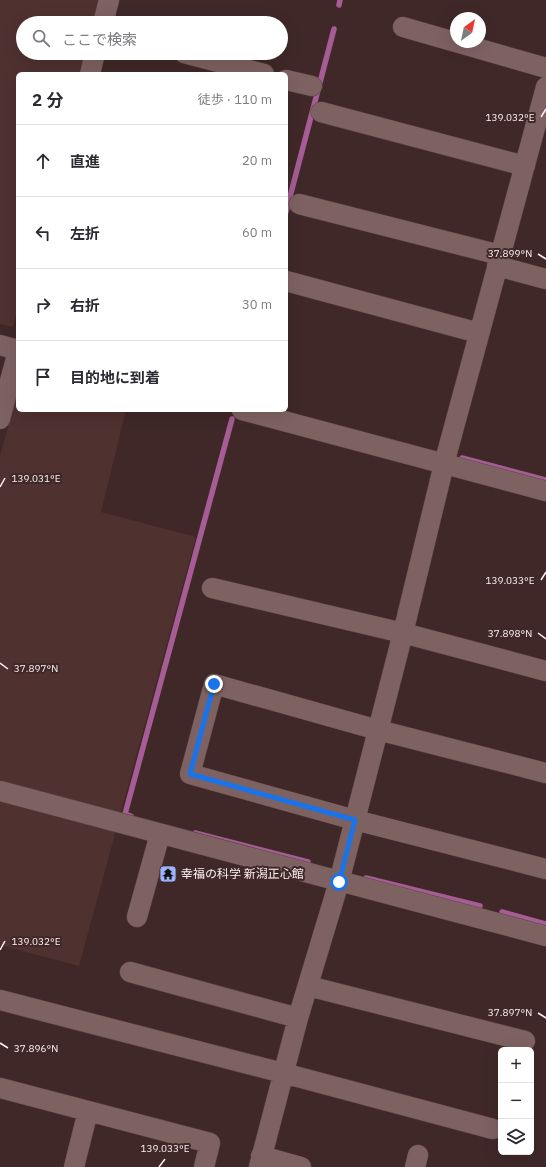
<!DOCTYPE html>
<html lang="ja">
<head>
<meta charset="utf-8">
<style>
	:root { --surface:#fff; --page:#f7f7f7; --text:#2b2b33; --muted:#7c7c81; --line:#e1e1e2 }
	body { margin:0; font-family:"IBM Plex Sans","Noto Sans JP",sans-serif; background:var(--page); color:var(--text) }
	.controls { position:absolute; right:12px; bottom:12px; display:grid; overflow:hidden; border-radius:6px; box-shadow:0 4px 16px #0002 }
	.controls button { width:36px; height:36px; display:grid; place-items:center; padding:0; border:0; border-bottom:1px solid var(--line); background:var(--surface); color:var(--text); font:20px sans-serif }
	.compass { position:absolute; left:450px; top:12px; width:36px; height:36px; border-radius:50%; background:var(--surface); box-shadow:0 4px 16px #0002; rotate:33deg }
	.stop { position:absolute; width:12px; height:12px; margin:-9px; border:3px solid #1a73e8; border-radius:50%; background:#fff }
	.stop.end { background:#1a73e8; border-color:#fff; box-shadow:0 1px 4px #0008 }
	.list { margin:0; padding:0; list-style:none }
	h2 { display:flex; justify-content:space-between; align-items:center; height:52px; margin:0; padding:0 16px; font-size:17px }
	h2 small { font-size:13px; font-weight:400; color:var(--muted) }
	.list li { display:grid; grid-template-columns:26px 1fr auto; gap:12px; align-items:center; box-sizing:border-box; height:72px; padding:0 16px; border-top:1px solid var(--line) }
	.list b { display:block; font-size:15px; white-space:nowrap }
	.list em { font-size:13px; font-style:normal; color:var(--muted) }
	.icon { flex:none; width:22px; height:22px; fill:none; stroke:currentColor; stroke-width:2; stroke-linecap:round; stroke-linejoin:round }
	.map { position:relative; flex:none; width:546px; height:1167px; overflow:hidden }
	.search { position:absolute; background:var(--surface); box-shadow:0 4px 16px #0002; left:16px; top:16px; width:272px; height:44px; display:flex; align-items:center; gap:10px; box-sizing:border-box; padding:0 14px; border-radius:22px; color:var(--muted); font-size:15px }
	.panel { position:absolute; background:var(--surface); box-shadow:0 4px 16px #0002; left:16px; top:72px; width:272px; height:340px; border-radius:6px }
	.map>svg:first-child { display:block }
	.built { fill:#4f3130 }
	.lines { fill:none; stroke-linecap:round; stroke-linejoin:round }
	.stream { stroke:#a65c94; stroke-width:5.5 }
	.minor-casing { stroke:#5a4746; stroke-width:21 }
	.minor { stroke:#7e6261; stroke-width:20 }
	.route { stroke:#1a73e8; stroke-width:5 }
	.ticks { fill:none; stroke:#fef1f1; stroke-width:1.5 }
	.labels { text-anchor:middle; stroke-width:4; stroke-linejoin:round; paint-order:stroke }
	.poi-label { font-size:12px; fill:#fef1f1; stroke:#402828; text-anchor:start }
	.ticks-label { font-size:10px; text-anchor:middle; fill:#fef1f1; stroke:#402828; stroke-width:4; stroke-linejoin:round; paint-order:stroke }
</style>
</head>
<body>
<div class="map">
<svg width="546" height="1167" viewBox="0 0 546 1167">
	<rect width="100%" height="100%" fill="#402828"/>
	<path class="built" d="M0,0H100L94,23H23V53H86L80,74H18V308L13,327L0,324Z
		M18,391V410H126L101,512L196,537L79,966L0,945V456Z"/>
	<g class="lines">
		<path class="stream" d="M339,5L340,0
			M286,212L334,29
			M462,458L546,480
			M131,816L125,814L232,419
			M195,833L308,862
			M366,878L480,906
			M502,912L546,924"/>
		<g class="minor-casing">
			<path id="minor" d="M103,23L109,0
				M403,27L546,68
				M184,53L264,74
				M90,74L95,53
				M286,80L312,86
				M321,112L525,166
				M299,204L500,255
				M497,266L546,279
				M286,281L479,333
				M0,345L18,350
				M242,410L546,491
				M0,419L18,351
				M212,588L403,633L546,671
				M546,773L378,730L214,684L190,774L355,820L546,869
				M0,791L546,936
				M137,917L160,834
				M130,972L298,1018
				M308,986L525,1041
				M0,1000L283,1073L493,1129
				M0,1088L210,1143L204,1167
				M261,1156L301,1167
				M74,1167L88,1111
				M259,1167L298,1018L339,882L403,633L444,464L546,87
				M415,1167L418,1155"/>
		</g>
		<use href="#minor" class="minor"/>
	</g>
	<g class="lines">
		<path class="route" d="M214,684L190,774L355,820L339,882"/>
	</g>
	<path class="ticks" d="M541,117L546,109M538,254L546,259M0,487L5,478M541,580L546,572M538,633L546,639M0,663L8,669M0,950L5,941M538,1013L546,1018M0,1043L8,1048M159,1167L165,1159"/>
	<defs>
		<g id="temple-square" transform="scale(0.9)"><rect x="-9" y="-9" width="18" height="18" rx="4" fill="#9cb4fd" stroke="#402828"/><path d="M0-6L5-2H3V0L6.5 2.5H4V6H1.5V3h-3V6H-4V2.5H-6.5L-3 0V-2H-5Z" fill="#111"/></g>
	</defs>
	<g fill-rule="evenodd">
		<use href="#temple-square" x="168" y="874"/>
	</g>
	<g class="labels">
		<g class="poi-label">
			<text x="181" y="878">幸福の科学 新潟正心館</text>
		</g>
	</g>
	<g class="ticks-label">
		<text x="510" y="121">139.032°E</text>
		<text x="510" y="257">37.899°N</text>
		<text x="36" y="482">139.031°E</text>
		<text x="510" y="584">139.033°E</text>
		<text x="510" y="637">37.898°N</text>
		<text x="36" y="672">37.897°N</text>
		<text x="36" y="945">139.032°E</text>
		<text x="510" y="1016">37.897°N</text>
		<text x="36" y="1052">37.896°N</text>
		<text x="165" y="1152">139.033°E</text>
	</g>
</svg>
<div class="controls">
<button>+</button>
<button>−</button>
<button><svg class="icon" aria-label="layers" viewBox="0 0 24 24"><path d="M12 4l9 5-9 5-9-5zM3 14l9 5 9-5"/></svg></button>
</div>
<svg class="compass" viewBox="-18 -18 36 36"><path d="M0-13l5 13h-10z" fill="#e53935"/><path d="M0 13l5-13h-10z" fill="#7c7c81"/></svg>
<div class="stop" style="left:339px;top:882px"></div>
<div class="stop end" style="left:214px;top:684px"></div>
<div class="search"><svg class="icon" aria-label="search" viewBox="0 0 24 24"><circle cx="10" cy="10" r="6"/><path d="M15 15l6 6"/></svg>ここで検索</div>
<section class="panel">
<h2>2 分<small>徒歩 · 110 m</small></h2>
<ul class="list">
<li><svg class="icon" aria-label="ahead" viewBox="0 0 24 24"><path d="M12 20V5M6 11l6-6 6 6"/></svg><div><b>直進</b></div><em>20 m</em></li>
<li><svg class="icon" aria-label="left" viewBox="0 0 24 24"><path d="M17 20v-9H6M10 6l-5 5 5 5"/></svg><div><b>左折</b></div><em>60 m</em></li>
<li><svg class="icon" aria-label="right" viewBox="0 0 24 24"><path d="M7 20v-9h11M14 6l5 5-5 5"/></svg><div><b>右折</b></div><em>30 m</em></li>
<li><svg class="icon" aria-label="arrive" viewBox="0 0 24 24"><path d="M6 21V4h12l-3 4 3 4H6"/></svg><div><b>目的地に到着</b></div></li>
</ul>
</section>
</div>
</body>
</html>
